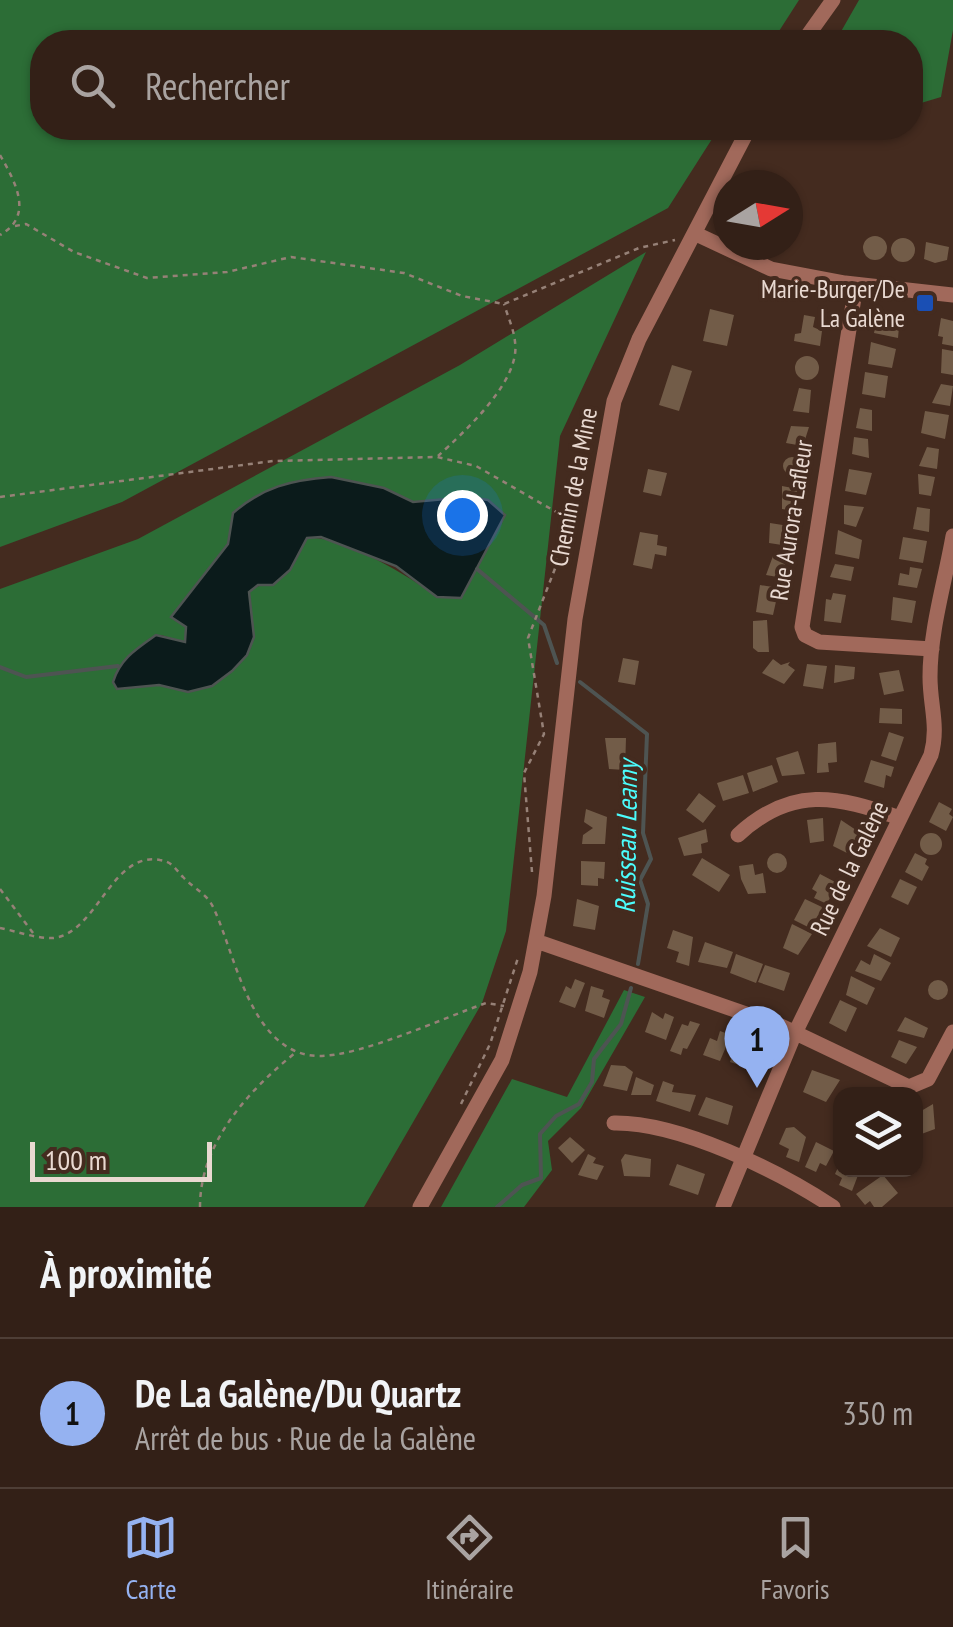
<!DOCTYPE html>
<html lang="fr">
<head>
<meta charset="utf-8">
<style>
	:root { --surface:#332017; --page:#3b2820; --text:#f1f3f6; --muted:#a9a3a1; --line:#4e3e36; --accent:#95b2f1 }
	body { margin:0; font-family:"PT Sans Narrow",sans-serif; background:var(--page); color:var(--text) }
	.controls { position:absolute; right:30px; bottom:30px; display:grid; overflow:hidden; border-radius:20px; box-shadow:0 2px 8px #0004 }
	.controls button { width:90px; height:90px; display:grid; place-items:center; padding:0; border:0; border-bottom:2px solid var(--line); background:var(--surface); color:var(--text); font:50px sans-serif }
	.compass { position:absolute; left:713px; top:170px; width:90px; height:90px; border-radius:50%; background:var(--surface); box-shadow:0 2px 8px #0004; rotate:79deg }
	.scale { position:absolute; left:30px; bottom:25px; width:182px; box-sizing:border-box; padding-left:10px; border:5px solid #e9d9d1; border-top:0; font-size:28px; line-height:35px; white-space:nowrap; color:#e9d9d1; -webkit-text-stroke:8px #442b1f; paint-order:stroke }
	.you { position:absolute; left:462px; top:515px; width:35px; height:35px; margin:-25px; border:8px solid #fff; border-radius:50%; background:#1a73e8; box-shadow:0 0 0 15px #1a73e833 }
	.badge { display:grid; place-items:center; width:65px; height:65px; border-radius:50%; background:var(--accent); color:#111; font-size:32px; font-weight:700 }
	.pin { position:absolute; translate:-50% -82px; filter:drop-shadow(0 2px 5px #0008) }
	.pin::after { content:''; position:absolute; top:52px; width:35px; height:30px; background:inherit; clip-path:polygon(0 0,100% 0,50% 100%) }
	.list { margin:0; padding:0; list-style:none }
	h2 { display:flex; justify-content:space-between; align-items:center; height:130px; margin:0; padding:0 40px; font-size:42px }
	h2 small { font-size:32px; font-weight:400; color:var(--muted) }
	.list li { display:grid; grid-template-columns:65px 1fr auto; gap:30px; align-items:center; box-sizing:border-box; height:150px; padding:0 40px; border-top:2px solid var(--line) }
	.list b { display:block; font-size:38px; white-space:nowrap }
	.list p { margin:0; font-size:32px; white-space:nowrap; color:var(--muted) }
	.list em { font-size:32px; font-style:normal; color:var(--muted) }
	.icon { flex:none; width:55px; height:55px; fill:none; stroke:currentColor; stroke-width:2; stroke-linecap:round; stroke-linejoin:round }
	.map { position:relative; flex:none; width:953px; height:1207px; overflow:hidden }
	.search { position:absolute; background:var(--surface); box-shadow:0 2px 8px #0004; left:30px; right:30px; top:30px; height:110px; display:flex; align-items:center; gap:25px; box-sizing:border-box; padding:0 35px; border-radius:40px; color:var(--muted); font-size:38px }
	.sheet { height:280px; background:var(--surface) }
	nav { display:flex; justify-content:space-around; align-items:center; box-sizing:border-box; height:140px; border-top:2px solid var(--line); background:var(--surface); font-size:28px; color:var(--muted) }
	nav a { display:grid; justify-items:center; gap:5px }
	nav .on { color:var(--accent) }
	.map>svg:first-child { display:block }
	.forest { fill:#2c6d36; fill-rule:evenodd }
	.water { fill:#0b1b1b; stroke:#4e5452; stroke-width:2.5 }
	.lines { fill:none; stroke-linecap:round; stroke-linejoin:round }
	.stream { stroke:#4e5452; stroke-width:4 }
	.building { fill:#725c48 }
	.path { stroke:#968177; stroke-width:2.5; stroke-dasharray:5 5; stroke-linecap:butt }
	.minor { stroke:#a1695b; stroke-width:15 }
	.transit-dot { fill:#1a4fb4; stroke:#442b1f; stroke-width:4 }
	.labels { text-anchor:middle; stroke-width:8; stroke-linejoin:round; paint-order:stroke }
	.poi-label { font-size:25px; fill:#e9d9d1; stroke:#442b1f; text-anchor:end }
	.street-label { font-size:25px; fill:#e9d9d1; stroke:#442b1f }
	.water-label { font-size:28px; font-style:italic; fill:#4bfcfc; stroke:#442b1f }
</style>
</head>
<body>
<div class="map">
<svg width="953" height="1207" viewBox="0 0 953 1207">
	<rect width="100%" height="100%" fill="#442b1f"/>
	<path class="forest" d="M0,0H799L772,42H42V128H719L668,208L122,502L0,547Z
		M859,0H953V30L941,97L911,106L910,42H835Z
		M646,252L560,436L506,931L482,1003L364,1207H0V589L138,539L460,365ZM384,488L413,502L468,497L437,597C409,576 341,535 307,538L290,570L249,591L254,637L188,691L159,685L161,635L185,642L186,627L171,617L228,544L233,513Z
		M624,990L645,997L581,1108L548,1141L552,1170L524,1207H441L512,1079L567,1097Z"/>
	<path class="water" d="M331,477L384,488L413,502L468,497L488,500L505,515L461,598L437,597L396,566L321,537L307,538L290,570L273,585H258L249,592L254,637L247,655L232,671L212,686L188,692L159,685L117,689L113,682C120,659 136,649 156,635L185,642L186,627L171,617L228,544L233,513C263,487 291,480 331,477Z"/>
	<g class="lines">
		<path class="stream" d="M477,569L544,625L557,663
			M0,667L26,677L118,666
			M580,682L647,734L643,833L651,859L640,880L648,904L638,964
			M497,1207L522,1185L541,1178L540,1134L556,1116L579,1104L592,1082L594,1059L621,1024L631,988"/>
	</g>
	<path class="building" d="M863 248a12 12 0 1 1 24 0a12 12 0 1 1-24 0Z
		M891 250a12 12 0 1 1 24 0a12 12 0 1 1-24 0Z
		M926,242L949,247L947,260L935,263L924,259Z
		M710,309L734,315L727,346L703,341Z
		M878,312L900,315L898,338L874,333Z
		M804,315L815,317L813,327L822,331L820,346L794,341L795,334L801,333Z
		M941,318L953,321V346L942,344L943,337L938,336Z
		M871,342L896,349L892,368L868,364Z
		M942,349L953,351V375L941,373Z
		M795 368a12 12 0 1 1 24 0a12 12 0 1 1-24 0Z
		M672,365L692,371L679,411L659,405Z
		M865,372L888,376L885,398L862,394Z
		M941,384L953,386L950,406L932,403Z
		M799,388L811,390L809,413L793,411Z
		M860,408L872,410V431L856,428Z
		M925,411L949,415L945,439L921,433Z
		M791,426L809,427L803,446L786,443Z
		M854,437L868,439L869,458L852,454Z
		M927,447L939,449L937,469L919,466Z
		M783 466a9 9 0 1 1 18 0a9 9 0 1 1-18 0Z
		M648,469L667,473L661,496L643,492Z
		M849,469L872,473L866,495L845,491Z
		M918,474L935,477L931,496L919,494Z
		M782,486L798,489L794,511L782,509Z
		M844,505L864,507L856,527L844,524Z
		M917,507L930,509L929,532L913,529Z
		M770,523L789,526L782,545L769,543Z
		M838,530L862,540L859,559L835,554Z
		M640,532L658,535L657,545L667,547L666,556L655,554L652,569L633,565Z
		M903,537L927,541L923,563L899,559Z
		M773,556L786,558L783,578L766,575Z
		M835,564L854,567L851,581L830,577Z
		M910,567L922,569L917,588L898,585L900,573L909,575Z
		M760,585L779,588L773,615L756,612Z
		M833,593L846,595L841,623L824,621L826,599L831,600Z
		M893,597L916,601L912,623L891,620Z
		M767,620L769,652H758L753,648V621Z
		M623,658L639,661L635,685L618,682Z
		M773,659L781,665L790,662L788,665L795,670L784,684L762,673Z
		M807,664L827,666L823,689L803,686Z
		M835,665L855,667L854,679L834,683Z
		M899,670L904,691L884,695L879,673Z
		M880,708L902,709V724L879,723Z
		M889,732L904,737L896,761L881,756Z
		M605,738H626L625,770L609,769Z
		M836,742L837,762L828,763L829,772L817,773L818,744Z
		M798,751L805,774L782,776L776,758Z
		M871,760L894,767L891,777L886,775L884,788L864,782Z
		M772,765L778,782L753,792L747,773Z
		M743,775L749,793L723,801L717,783Z
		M699,793L716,806L703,823L686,810Z
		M939,802L952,809L949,814L953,817L946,831L929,822Z
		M586,809L607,817L605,844H582L583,835L593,828L584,822Z
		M823,818L824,841L810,843L807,820Z
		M841,820L862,834L851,855L833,846Z
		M706,829L708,842L701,844L702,853L684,856L678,838Z
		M920 844a11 11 0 1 1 22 0a11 11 0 1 1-22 0Z
		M767 863a10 10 0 1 1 20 0a10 10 0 1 1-20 0Z
		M915,853L927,859L925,864L929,867L922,881L905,872Z
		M702,858L730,875L719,892L692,875Z
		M581,861L605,862L604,879L598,878V886L581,885Z
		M753,864L755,875L763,873L766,893L748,894L741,879L739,866Z
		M820,874L837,883L827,904L814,898L817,892L812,889Z
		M900,879L917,887L908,905L891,897Z
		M577,899L599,906L595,930L573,926Z
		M805,899L824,908L810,928L794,920Z
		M792,924L812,934L798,955L783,948Z
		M880,928L900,938L891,957L867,946Z
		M673,930L693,937L689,966L676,962L679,952L667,948Z
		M705,942L733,952L727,968L698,962Z
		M736,954L763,964L756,983L730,973Z
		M874,954L891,963L881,981L855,971L861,960L870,965Z
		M765,965L790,973L784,991L758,982Z
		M851,976L875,988L867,1005L846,995Z
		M575,979L585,983L575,1008L559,1002L566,986L571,989Z
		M928 990a10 10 0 1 1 20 0a10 10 0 1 1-20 0Z
		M591,986L604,990L602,997L610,1000L604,1018L585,1011Z
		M840,1000L857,1008L846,1032L829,1023Z
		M652,1012L663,1019L665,1013L674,1017L666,1040L645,1032Z
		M905,1017L928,1028L924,1038L897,1031Z
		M690,1021L700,1024L687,1049L683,1048L681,1055L670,1051L682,1024L688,1026Z
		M720,1031L731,1035L720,1061L703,1055L710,1038L717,1041Z
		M739,1037L757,1047L749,1068L730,1062Z
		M899,1040L917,1047L906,1064L891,1057Z
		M611,1065L625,1066L633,1072L627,1091L603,1086Z
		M812,1070L840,1080L826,1102L803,1092Z
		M636,1077L654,1085L651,1095H631Z
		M663,1081L674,1085L672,1092L696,1095L690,1112L656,1101Z
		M706,1097L733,1106L728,1125L698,1115Z
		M933,1104L935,1129L916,1136V1114Z
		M794,1127L806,1137L799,1162L786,1157L789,1149L779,1144L786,1128Z
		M570,1137L585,1150L572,1163L558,1148Z
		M816,1142L834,1151L826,1166L820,1163L816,1172L805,1167Z
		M588,1154L596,1158L593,1163L604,1166L597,1180L578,1175Z
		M625,1154L651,1159L650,1177L624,1176L621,1160Z
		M840,1163V1170H860L852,1191L839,1185L842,1178L835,1174Z
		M677,1164L705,1174L698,1195L669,1185Z
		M883,1175L898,1193L882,1207H874L870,1201L865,1205L856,1194Z"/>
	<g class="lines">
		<path class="path" d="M0,155C16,183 34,216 0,235
			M15,226L26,224L74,252L147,278L227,272L291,257L404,273L462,296L504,304L639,248L675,240
			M438,456C464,432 521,381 515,342C514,330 508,317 504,304
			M0,497L273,461L437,457L476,466L579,525
			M532,872L524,773L544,734L528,638L556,566L564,517
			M0,889L33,933
			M0,928C16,931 37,939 53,938C97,934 111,851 160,860C173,862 175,869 183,877C194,889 207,893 214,909C236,956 251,1055 319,1056C362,1056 443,1018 486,1003L504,1006
			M461,1104L490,1044L518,958
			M200,1207C200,1143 248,1091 295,1053"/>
		<path class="minor" d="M803,42L833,0
			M696,234L771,269L845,283L953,295
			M856,285L802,627L805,635L819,642L932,649
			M738,835C792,785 837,796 900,818
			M536,941L781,1026L909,1087L928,1079L953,1032
			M614,1123C679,1122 779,1171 833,1207
			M420,1207L502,1060L530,972L544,896L575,619L614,401L639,339L749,128
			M723,1207L795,1033L931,755C939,726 930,706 930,677C930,630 945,582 953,536"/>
	</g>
	<rect class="transit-dot" x="915" y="293" width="20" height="20" rx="5"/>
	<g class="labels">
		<g class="poi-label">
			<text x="905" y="298">Marie-Burger/De<tspan x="905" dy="29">La Galène</tspan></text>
		</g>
		<g class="street-label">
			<text transform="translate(573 487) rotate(-79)" y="9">Chemin de la Mine</text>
			<text transform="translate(791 520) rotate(-81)" y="9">Rue Aurora-Lafleur</text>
			<text transform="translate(849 868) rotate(-64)" y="9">Rue de la Galène</text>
		</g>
		<g class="water-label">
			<text transform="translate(626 837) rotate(-89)" y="10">Ruisseau Leamy</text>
		</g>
	</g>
</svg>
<div class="controls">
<button><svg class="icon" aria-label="layers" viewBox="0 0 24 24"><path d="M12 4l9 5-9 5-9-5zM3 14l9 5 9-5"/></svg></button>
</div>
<svg class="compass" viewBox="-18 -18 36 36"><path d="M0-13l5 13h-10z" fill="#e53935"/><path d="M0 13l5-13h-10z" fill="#a9a3a1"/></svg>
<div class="scale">100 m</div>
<div class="you"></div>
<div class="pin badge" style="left:757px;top:1088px">1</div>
<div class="search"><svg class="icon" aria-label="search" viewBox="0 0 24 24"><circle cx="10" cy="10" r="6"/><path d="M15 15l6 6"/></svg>Rechercher</div>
</div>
<section class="sheet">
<h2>À proximité<small></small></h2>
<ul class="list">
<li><span class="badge">1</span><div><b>De La Galène/Du Quartz</b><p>Arrêt de bus · Rue de la Galène</p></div><em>350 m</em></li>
</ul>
</section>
<nav>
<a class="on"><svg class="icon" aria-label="map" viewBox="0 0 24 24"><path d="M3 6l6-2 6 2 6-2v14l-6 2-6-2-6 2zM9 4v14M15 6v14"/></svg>Carte</a>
<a><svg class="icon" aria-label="directions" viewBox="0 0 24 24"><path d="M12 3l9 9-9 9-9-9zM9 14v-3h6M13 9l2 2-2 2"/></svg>Itinéraire</a>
<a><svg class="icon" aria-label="saved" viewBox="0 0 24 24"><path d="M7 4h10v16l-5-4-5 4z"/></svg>Favoris</a>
</nav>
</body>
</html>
